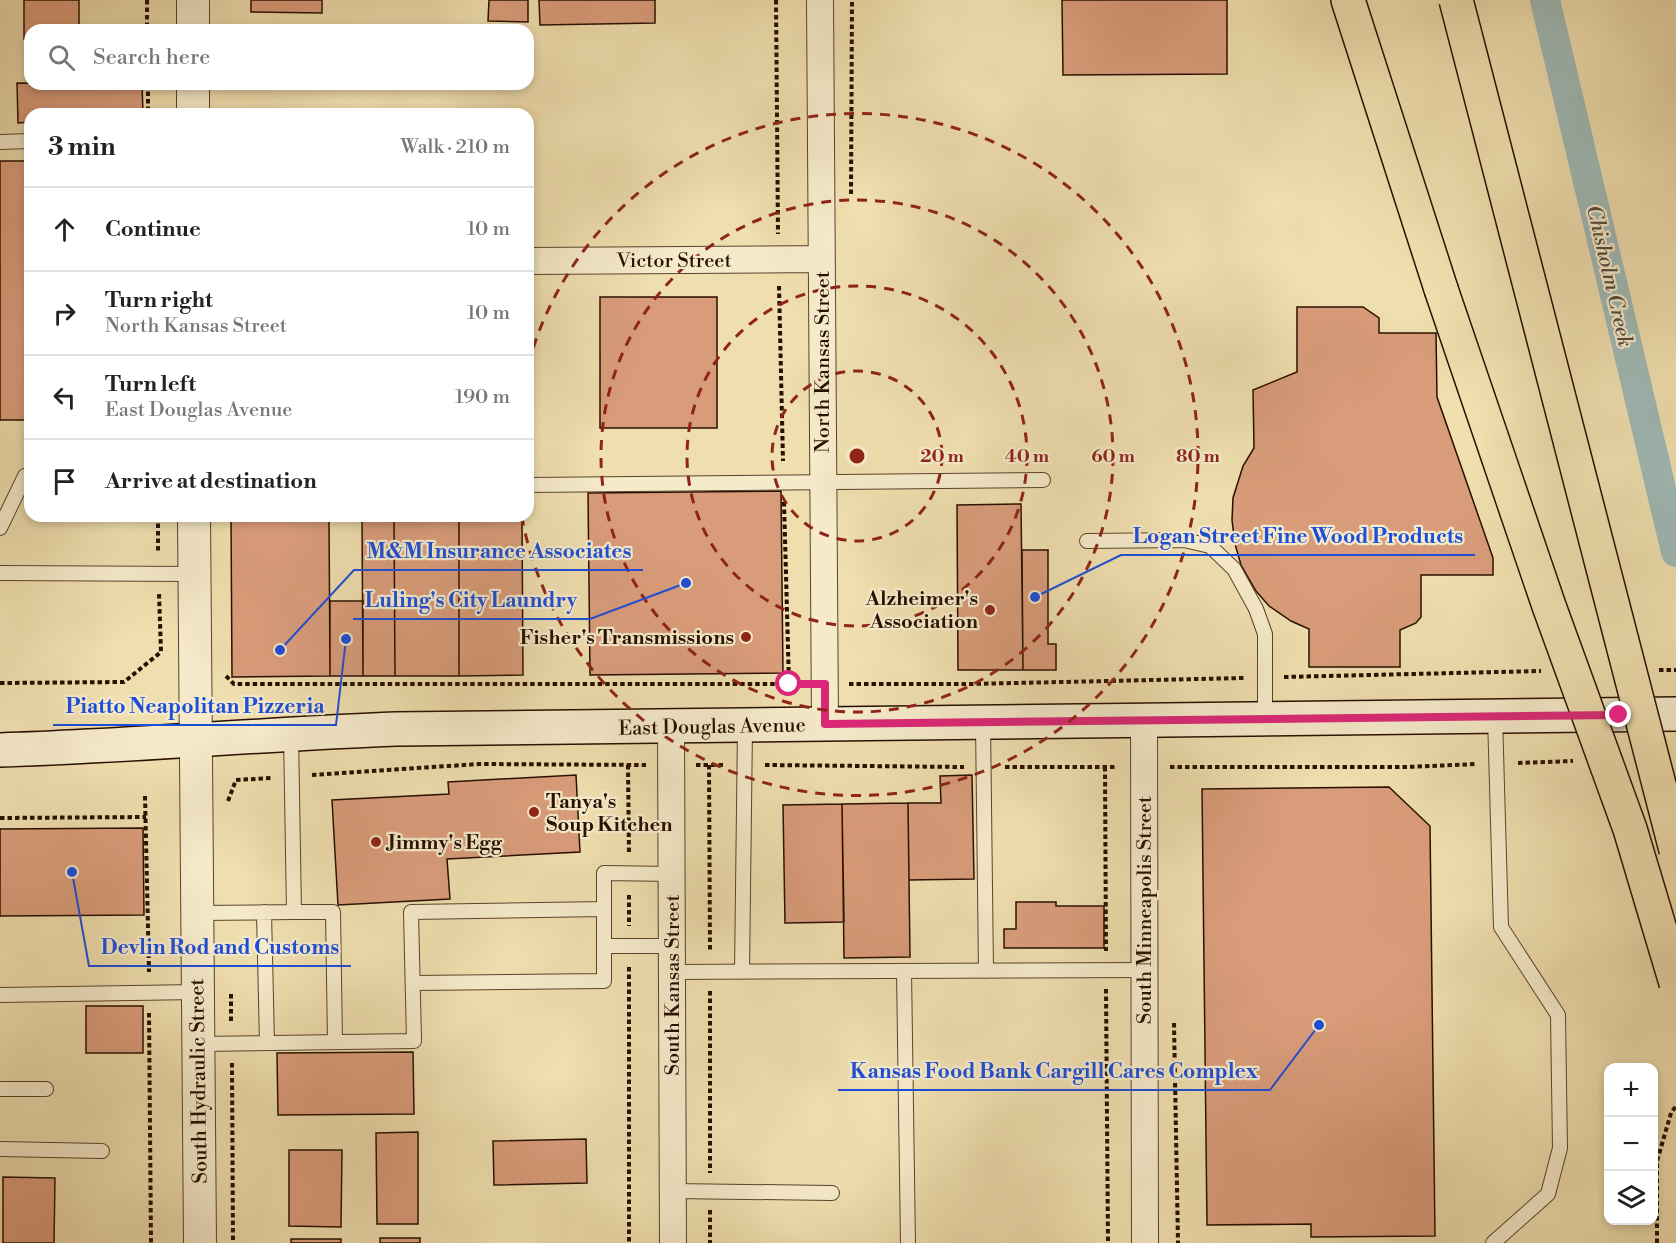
<!DOCTYPE html>
<html lang="en">
<head>
<meta charset="utf-8">
<style>
	:root { --surface:#fff; --page:#f6f6f6; --text:#222; --muted:#767676; --line:#e0e0e0 }
	body { margin:0; font-family:"Libre Bodoni",serif; background:var(--page); color:var(--text) }
	.controls { position:absolute; right:18px; bottom:18px; display:grid; overflow:hidden; border-radius:12px; box-shadow:0 3px 9px #0003 }
	.controls button { width:54px; height:54px; display:grid; place-items:center; padding:0; border:0; border-bottom:2px solid var(--line); background:var(--surface); color:var(--text); font:30px sans-serif }
	.stop { position:absolute; width:18px; height:18px; margin:-14px; border:4px solid #db2777; border-radius:50%; background:#fff }
	.stop.end { background:#db2777; border-color:#fff; box-shadow:0 2px 6px #0008 }
	.list { margin:0; padding:0; list-style:none }
	h2 { display:flex; justify-content:space-between; align-items:center; height:78px; margin:0; padding:0 24px; font-size:26px }
	h2 small { font-size:20px; font-weight:400; color:var(--muted) }
	.list li { display:grid; grid-template-columns:39px 1fr auto; gap:18px; align-items:center; box-sizing:border-box; height:84px; padding:0 24px; border-top:2px solid var(--line) }
	.list b { display:block; font-size:22px; white-space:nowrap }
	.list p { margin:0; font-size:20px; white-space:nowrap; color:var(--muted) }
	.list em { font-size:20px; font-style:normal; color:var(--muted) }
	.icon { flex:none; width:33px; height:33px; fill:none; stroke:currentColor; stroke-width:2; stroke-linecap:round; stroke-linejoin:round }
	.map { position:relative; flex:none; width:1676px; height:1243px; overflow:hidden }
	.search { position:absolute; background:var(--surface); box-shadow:0 3px 9px #0003; left:24px; top:24px; width:510px; height:66px; display:flex; align-items:center; gap:15px; box-sizing:border-box; padding:0 21px; border-radius:18px; color:var(--muted); font-size:22px }
	.panel { position:absolute; background:var(--surface); box-shadow:0 3px 9px #0003; left:24px; top:108px; width:510px; height:414px; border-radius:18px }
	.map>svg:first-child { display:block }
	.lines { fill:none; stroke-linecap:round; stroke-linejoin:round }
	.canal { stroke:#9fb9b6; stroke-width:30 }
	.building { fill:#d99c7a; stroke:#280f00; stroke-width:1.5 }
	.service-casing { stroke:#5a432c; stroke-width:16 }
	.minor-casing { stroke:#5a432c; stroke-width:28 }
	.tertiary-casing { stroke:#5a432c; stroke-width:34 }
	.secondary-casing { stroke:#280f00; stroke-width:36 }
	.motorway-casing { stroke:#280f00; stroke-width:36 }
	.path { stroke:#280f00; stroke-width:4; stroke-dasharray:4.5 3; stroke-linecap:butt }
	.service { stroke:#f5eaca; stroke-width:14 }
	.minor { stroke:#f5eaca; stroke-width:26 }
	.tertiary { stroke:#f5eaca; stroke-width:32 }
	.secondary { stroke:#f5eaca; stroke-width:33 }
	.motorway { stroke:#efdeae; stroke-width:33 }
	.motorway-bridge-casing { stroke:#280f00; stroke-width:36; stroke-linecap:butt }
	.motorway-bridge { stroke:#efdeae; stroke-width:33 }
	.route { stroke:#db2777; stroke-width:8 }
	.ring { fill:none; stroke:#8f2418; stroke-width:3; stroke-dasharray:10 8 }
	.poi-dot { fill:#8f2418; stroke:#f5eaca; stroke-width:2 }
	.labels { text-anchor:middle; stroke-width:4.5; stroke-linejoin:round; paint-order:stroke }
	.street-label { font-size:20px; fill:#280f00; stroke:#f5eaca }
	.poi-label { font-size:20px; font-weight:bold; fill:#280f00; stroke:#f5eaca; text-anchor:end }
	.water-label { font-size:21px; font-style:italic; fill:#524a40; stroke:#f5eaca }
	.centre { fill:#8f2418; stroke:#f5eaca; stroke-width:3 }
	.ring-label { font-size:18px; text-anchor:middle; font-weight:bold; fill:#8f2418; stroke:#f5eaca; stroke-width:4.5; stroke-linejoin:round; paint-order:stroke }
	.leader { fill:none; stroke:#1d4ed8; stroke-width:2 }
	.callout-dot { fill:#1d4ed8; stroke:#f5eaca; stroke-width:2 }
	.callout-label { font-size:21px; text-anchor:middle; font-weight:bold; fill:#1d4ed8; stroke:#f5eaca; stroke-width:4.5; stroke-linejoin:round; paint-order:stroke }
</style>
</head>
<body>
<div class="map">
<svg width="1676" height="1243" viewBox="0 0 1676 1243">
	<rect width="100%" height="100%" fill="#efdeae"/>
	<filter id="stains"><feTurbulence type="fractalNoise" baseFrequency=".00333" numOctaves="4"/><feColorMatrix values="0 0 0 0 .2 0 0 0 0 .09 0 0 0 0 .02 0 0 0 .5 -.17"/></filter>
	<radialGradient id="worn" r=".72"><stop offset=".6" stop-color="#630" stop-opacity="0"/><stop offset="1" stop-color="#630" stop-opacity=".3"/></radialGradient>
	<g class="lines">
		<path class="canal" d="M1545,0L1676,552"/>
	</g>
	<path class="building" d="M24,0H79V30H30V39H24Z
		M251,0H322V13L251,12Z
		M489,0H528V22L488,21Z
		M539,0H655V23L540,25Z
		M1062,0H1227V74L1063,75Z
		M17,83L142,84L143,114H30V122L18,123Z
		M0,161H30V420H0Z
		M600,297H717V428H600Z
		M1297,307H1363L1379,318V333H1436L1437,397L1493,558V575H1421V617L1416,623L1400,630V667H1309V629L1291,621L1269,606L1256,591L1241,565L1235,544L1232,520L1233,498L1243,466L1254,448L1253,390L1297,372Z
		M781,491L783,673L590,675L588,493Z
		M1021,504L1023,670H958L957,505Z
		M231,516H329L330,676L232,677Z
		M522,519L523,675L459,676V520Z
		M362,520H394L395,676H363Z
		M394,520H459V676H395Z
		M1022,550H1048V644H1056V670H1023Z
		M330,601H363V676H330Z
		M576,775L580,852L447,859L450,899L338,905L332,800L449,794L448,782Z
		M972,775L974,879L909,880L908,803H941L940,776Z
		M1389,787L1430,826L1435,1236L1311,1237V1224L1207,1225L1202,789Z
		M908,803L910,957L844,958L842,804Z
		M842,804L844,922L785,923L783,805Z
		M143,828L144,915L0,916V829Z
		M1016,902H1056V906H1104V948H1004V929H1016Z
		M86,1006H143V1053H86Z
		M413,1052L414,1114L278,1115L277,1053Z
		M418,1132V1224H377L376,1133Z
		M586,1139L587,1183L494,1185L493,1141Z
		M289,1150H342L341,1227L289,1226Z
		M3,1177L55,1178L54,1243H3Z
		M380,1238H420V1243H380Z
		M291,1239H341V1243H291Z"/>
	<g class="lines">
		<g class="service-casing">
			<path id="service" d="M0,142L30,141
				M528,485L1043,480
				M0,528L25,476H30
				M1087,541L1184,540L1210,546L1234,569L1256,609L1265,634V720
				M0,573L194,574
				M983,722L986,971
				M264,912L267,1043
				M294,912H333L335,1042
				M197,913L294,912L291,733
				M604,946H672
				M904,971L908,1243
				M672,972L1145,970
				M742,972L745,726
				M413,983L604,981V873L672,874
				M0,995L198,992
				M198,1044L414,1041L411,912L604,909
				M0,1089H46
				M0,1149L102,1151
				M673,1191L832,1193
				M1493,1243L1548,1194L1560,1148L1558,1015L1501,927L1495,716"/>
		</g>
		<g class="minor-casing">
			<path id="minor" d="M820,0L825,724
				M528,261L821,259
				M1144,721L1145,1243
				M671,727L673,1243"/>
		</g>
		<g class="tertiary-casing">
			<path id="tertiary" d="M193,30V0
				M193,114V84
				M194,516L200,1243"/>
		</g>
		<g class="secondary-casing">
			<path id="secondary" d="M0,750C132,746 264,734 396,729L1676,714"/>
		</g>
		<g class="motorway-casing">
			<path id="motorway" d="M1348,0L1441,289"/>
		</g>
		<path class="path" d="M147,0V30
			M776,0L778,234
			M148,84V114
			M851,194L852,0
			M779,286L783,461
			M784,502L789,684
			M158,516V553
			M1659,670H1676
			M226,676L234,684H800
			M1284,677L1541,671
			M0,683L124,682L161,652L159,593
			M849,684H970L1244,678
			M1518,763L1573,761
			M628,765L629,854
			M696,765H724
			M709,765L710,951
			M765,765L964,767
			M1005,767H1117
			M1105,767L1106,951
			M1170,767H1407L1477,764
			M312,775L479,764L646,765
			M145,796L149,972
			M228,801L236,780L272,778
			M0,818L146,817
			M629,895V926
			M629,967V1243
			M1106,989L1108,1243
			M710,991V1173
			M231,994V1023
			M149,1013L151,1243
			M1174,1023L1178,1243
			M232,1063L233,1243
			M710,1210V1243
			M1657,1243V1161L1671,1113L1676,1106"/>
		<use href="#service" class="service"/>
		<use href="#minor" class="minor"/>
		<use href="#tertiary" class="tertiary"/>
		<use href="#secondary" class="secondary"/>
		<use href="#motorway" class="motorway"/>
		<g class="motorway-bridge-casing">
			<path id="motorway-bridge" d="M1456,0L1676,850
				M1441,289L1549,606L1630,829L1676,983"/>
		</g>
		<use href="#motorway-bridge" class="motorway-bridge"/>
	</g>
	<g class="lines">
		<path class="route" d="M789,684H825V724L1619,715"/>
	</g>
	<g class="ring">
		<circle cx="857" cy="456" r="85"/>
		<circle cx="857" cy="456" r="170"/>
		<circle cx="857" cy="456" r="256"/>
		<path d="M528 365A341 341 0 1 1 522 518"/>
	</g>
	<g class="poi-dot">
		<circle cx="990" cy="610" r="6"/>
		<circle cx="746" cy="637" r="6"/>
		<circle cx="534" cy="812" r="6"/>
		<circle cx="376" cy="842" r="6"/>
	</g>
	<g class="labels">
		<g class="street-label">
			<text x="674" y="267">Victor Street</text>
			<text transform="translate(822 362) rotate(-90)" y="7">North Kansas Street</text>
			<text transform="translate(712 726) rotate(-1)" y="7">East Douglas Avenue</text>
			<text transform="translate(1144 910) rotate(-90)" y="7">South Minneapolis Street</text>
			<text transform="translate(672 985) rotate(-90)" y="7">South Kansas Street</text>
			<text transform="translate(198 1081) rotate(-91)" y="7">South Hydraulic Street</text>
		</g>
		<g class="poi-label">
			<text x="978" y="605">Alzheimer's<tspan x="978" dy="23">Association</tspan></text>
			<text x="734" y="644">Fisher's Transmissions</text>
			<text x="546" y="808" text-anchor="start">Tanya's<tspan x="546" dy="23">Soup Kitchen</tspan></text>
			<text x="388" y="849" text-anchor="start">Jimmy's Egg</text>
		</g>
		<g class="water-label">
			<text transform="translate(1610 276) rotate(77)" y="7">Chisholm Creek</text>
		</g>
	</g>
	<circle cx="857" cy="456" r="9" class="centre"/>
	<g class="ring-label">
		<text x="942" y="462">20 m</text>
		<text x="1027" y="462">40 m</text>
		<text x="1113" y="462">60 m</text>
		<text x="1198" y="462">80 m</text>
	</g>
	<path class="leader" d="M1035 597L1121 555H1475M280 650L354 570H643M686 583L590 619H353M346 639L336 725H53M72 872L89 966H351M1319 1025L1270 1090H838"/>
	<g class="callout-dot">
		<circle cx="1035" cy="597" r="6"/>
		<circle cx="280" cy="650" r="6"/>
		<circle cx="686" cy="583" r="6"/>
		<circle cx="346" cy="639" r="6"/>
		<circle cx="72" cy="872" r="6"/>
		<circle cx="1319" cy="1025" r="6"/>
	</g>
	<g class="callout-label">
		<text x="1298" y="543">Logan Street Fine Wood Products</text>
		<text x="499" y="558">M&amp;M Insurance Associates</text>
		<text x="471" y="607">Luling's City Laundry</text>
		<text x="195" y="713">Piatto Neapolitan Pizzeria</text>
		<text x="220" y="954">Devlin Rod and Customs</text>
		<text x="1054" y="1078">Kansas Food Bank Cargill Cares Complex</text>
	</g>
	<rect width="100%" height="100%" filter="url(#stains)"/>
	<rect width="100%" height="100%" fill="url(#worn)"/>
</svg>
<div class="controls">
<button>+</button>
<button>−</button>
<button><svg class="icon" aria-label="layers" viewBox="0 0 24 24"><path d="M12 4l9 5-9 5-9-5zM3 14l9 5 9-5"/></svg></button>
</div>
<div class="stop" style="left:789px;top:684px"></div>
<div class="stop end" style="left:1619px;top:715px"></div>
<div class="search"><svg class="icon" aria-label="search" viewBox="0 0 24 24"><circle cx="10" cy="10" r="6"/><path d="M15 15l6 6"/></svg>Search here</div>
<section class="panel">
<h2>3 min<small>Walk · 210 m</small></h2>
<ul class="list">
<li><svg class="icon" aria-label="ahead" viewBox="0 0 24 24"><path d="M12 20V5M6 11l6-6 6 6"/></svg><div><b>Continue</b></div><em>10 m</em></li>
<li><svg class="icon" aria-label="right" viewBox="0 0 24 24"><path d="M7 20v-9h11M14 6l5 5-5 5"/></svg><div><b>Turn right</b><p>North Kansas Street</p></div><em>10 m</em></li>
<li><svg class="icon" aria-label="left" viewBox="0 0 24 24"><path d="M17 20v-9H6M10 6l-5 5 5 5"/></svg><div><b>Turn left</b><p>East Douglas Avenue</p></div><em>190 m</em></li>
<li><svg class="icon" aria-label="arrive" viewBox="0 0 24 24"><path d="M6 21V4h12l-3 4 3 4H6"/></svg><div><b>Arrive at destination</b></div></li>
</ul>
</section>
</div>
</body>
</html>
